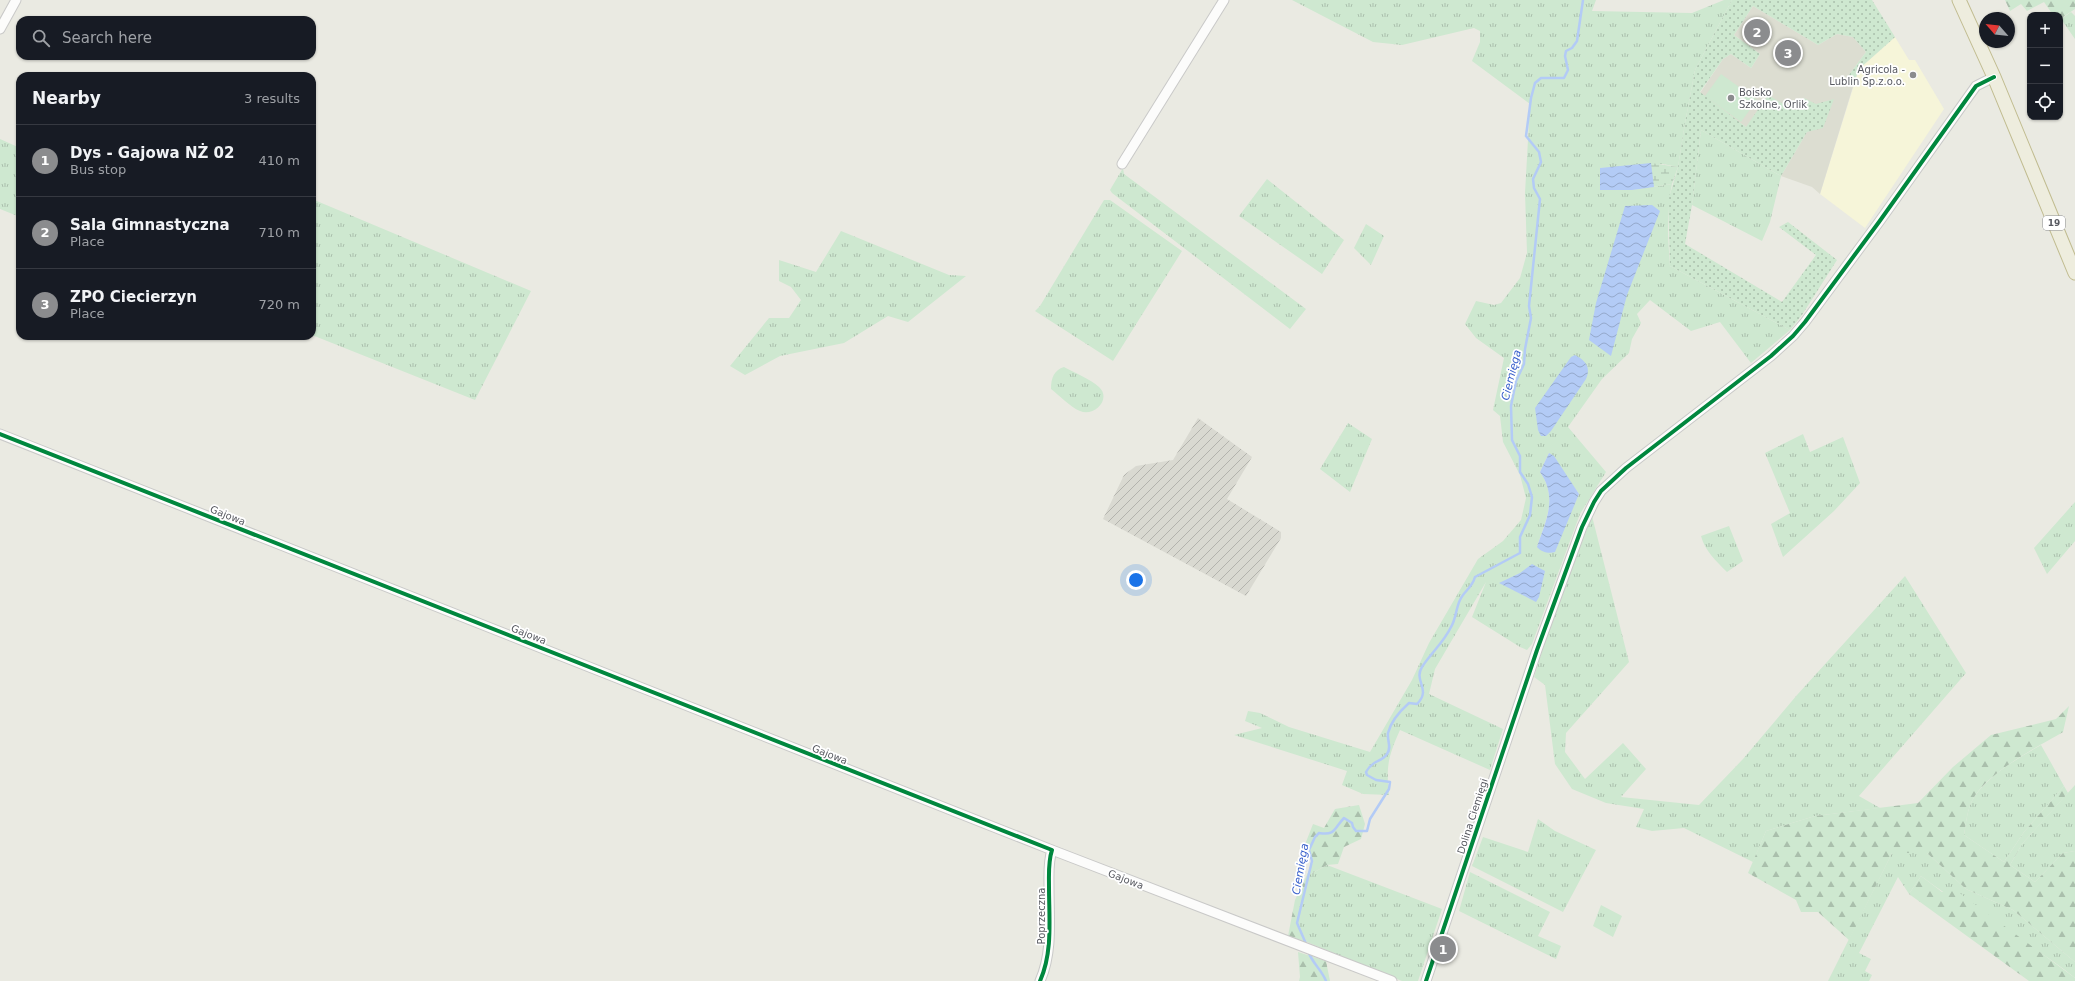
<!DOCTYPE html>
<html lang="en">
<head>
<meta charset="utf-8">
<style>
	:root { --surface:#171b24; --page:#20242c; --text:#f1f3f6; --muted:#9ea1a6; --line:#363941; --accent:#8b8c8e }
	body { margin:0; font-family:"DejaVu Sans",sans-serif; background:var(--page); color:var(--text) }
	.controls { position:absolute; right:12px; top:12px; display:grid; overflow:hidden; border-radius:8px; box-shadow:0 1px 3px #0004 }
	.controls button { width:36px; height:36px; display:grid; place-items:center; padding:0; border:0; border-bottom:1px solid var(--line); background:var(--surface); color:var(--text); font:20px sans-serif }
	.compass { position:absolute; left:1979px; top:12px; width:36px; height:36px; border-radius:50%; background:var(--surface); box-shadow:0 1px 3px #0004; rotate:298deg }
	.you { position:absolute; left:1136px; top:580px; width:14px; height:14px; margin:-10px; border:3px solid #fff; border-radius:50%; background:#1a73e8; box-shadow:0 0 0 6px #1a73e833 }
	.badge { display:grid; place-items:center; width:26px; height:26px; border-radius:50%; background:var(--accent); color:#fff; font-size:13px; font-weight:700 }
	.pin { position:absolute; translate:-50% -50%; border:2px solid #fff; box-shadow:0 1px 4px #0006 }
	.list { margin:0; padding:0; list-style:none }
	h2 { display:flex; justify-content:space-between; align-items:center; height:52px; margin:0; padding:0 16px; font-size:17px }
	h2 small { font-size:13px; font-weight:400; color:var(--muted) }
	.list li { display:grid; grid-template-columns:26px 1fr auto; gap:12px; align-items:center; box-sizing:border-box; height:72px; padding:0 16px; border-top:1px solid var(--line) }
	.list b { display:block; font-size:15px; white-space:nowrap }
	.list p { margin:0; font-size:13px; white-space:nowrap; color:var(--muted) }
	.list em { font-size:13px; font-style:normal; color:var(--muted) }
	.icon { flex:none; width:22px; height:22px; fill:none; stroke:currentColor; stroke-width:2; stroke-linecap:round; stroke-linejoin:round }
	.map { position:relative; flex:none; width:2075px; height:981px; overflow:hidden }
	.search { position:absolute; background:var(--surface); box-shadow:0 1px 3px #0004; left:16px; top:16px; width:300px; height:44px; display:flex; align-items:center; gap:10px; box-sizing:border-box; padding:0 14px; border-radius:12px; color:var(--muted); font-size:15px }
	.panel { position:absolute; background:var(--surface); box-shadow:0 1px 3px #0004; left:16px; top:72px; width:300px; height:268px; border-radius:12px }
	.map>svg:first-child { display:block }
	.commercial { fill:#f6f5d9 }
	.industrial { fill:url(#industrial-furrows) }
	.education { fill:#dcddd1 }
	.grass { fill:url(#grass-tufts); fill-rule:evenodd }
	.forest { fill:url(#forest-firs) }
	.wetland { fill:url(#wetland-marsh) }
	.park { fill:url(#park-dots) }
	.pitch { fill:#cee8d0 }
	.water { fill:url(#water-waves) }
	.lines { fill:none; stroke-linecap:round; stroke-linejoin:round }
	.stream { stroke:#b3cbf6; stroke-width:2.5 }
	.minor-casing { stroke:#c9c9c8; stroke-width:11 }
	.highway-casing { stroke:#c1bc90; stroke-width:15 }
	.minor { stroke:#fcfcfb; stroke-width:9 }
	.highway { stroke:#eeedde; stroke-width:13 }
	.cycleway-casing { stroke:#fff; stroke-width:6 }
	.cycleway { stroke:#00873e; stroke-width:4 }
	.poi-dot { fill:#8b8c8e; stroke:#fff; stroke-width:1.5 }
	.labels { text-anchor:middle; stroke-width:3.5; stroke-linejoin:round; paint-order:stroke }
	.shield { fill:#fff; stroke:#8a8c90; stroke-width:1 }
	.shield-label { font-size:9px; font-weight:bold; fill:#585a61 }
	.poi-label { font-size:10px; fill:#585a61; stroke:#fff; text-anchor:end }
	.street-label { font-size:10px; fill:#585a61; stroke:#fff }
	.water-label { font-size:11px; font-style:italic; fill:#365ecb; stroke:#fff }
</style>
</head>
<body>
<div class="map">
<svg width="2075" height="981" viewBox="0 0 2075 981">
	<defs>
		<pattern id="industrial-furrows" width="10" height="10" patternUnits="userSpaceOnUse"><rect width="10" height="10" fill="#d9d9d1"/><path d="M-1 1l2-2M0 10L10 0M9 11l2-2" fill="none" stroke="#b3b3ad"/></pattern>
		<pattern id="grass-tufts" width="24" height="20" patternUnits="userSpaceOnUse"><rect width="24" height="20" fill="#cee8d0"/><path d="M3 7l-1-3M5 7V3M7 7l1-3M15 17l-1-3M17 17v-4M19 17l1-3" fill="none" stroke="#aabfac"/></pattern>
		<pattern id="forest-firs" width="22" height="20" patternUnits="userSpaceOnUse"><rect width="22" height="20" fill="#cee8d0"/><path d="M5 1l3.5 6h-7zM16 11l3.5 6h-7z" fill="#aabfac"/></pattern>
		<pattern id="wetland-marsh" width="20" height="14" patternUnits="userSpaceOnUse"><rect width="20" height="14" fill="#cee8d0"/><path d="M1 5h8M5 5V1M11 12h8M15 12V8" fill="none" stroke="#aabfac"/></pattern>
		<pattern id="park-dots" width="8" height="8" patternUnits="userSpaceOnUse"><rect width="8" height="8" fill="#cee8d0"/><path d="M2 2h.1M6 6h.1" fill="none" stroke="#aabfac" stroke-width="1.8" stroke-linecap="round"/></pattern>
		<pattern id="water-waves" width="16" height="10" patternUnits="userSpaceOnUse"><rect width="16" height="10" fill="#b3cbf6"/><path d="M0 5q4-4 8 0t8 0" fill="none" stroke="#94a8cb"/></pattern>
	</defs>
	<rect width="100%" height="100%" fill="#eaeae2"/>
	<path class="commercial" d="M1895,37L1909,60H1915L1944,109L1865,228L1820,194L1859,69Z"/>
	<path class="industrial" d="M1198,418L1252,457L1227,499L1281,532V538L1246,596L1103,519L1124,475L1136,466L1173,460Z"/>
	<path class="education" d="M1753,6L1818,45L1837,34L1853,37L1866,52L1849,75L1855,80L1820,194L1812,187L1781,176L1807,132L1746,127L1700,93L1723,59L1731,54L1751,68L1760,54L1734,35Z"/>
	<path class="grass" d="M1292,0H1596L1592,11L1692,13L1724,0H1732L1695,70L1685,123L1678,167L1663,164L1600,168V190H1632L1672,184C1666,211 1668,238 1670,266L1790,330L1751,363L1720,322L1691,331L1650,300L1637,314L1641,323L1632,339L1629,353L1602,379L1568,427L1606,472L1580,514L1532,644L1527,650L1520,647L1472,617L1486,582L1435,669L1429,694L1503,729L1490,770L1400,730C1388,757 1386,766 1389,795L1363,794L1342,785L1347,771L1234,735L1262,728L1245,721L1248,711L1260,713L1289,727L1370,752L1412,680L1429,643L1478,559L1503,541L1521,520L1526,498L1520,475L1503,442L1500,416L1493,410L1504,358L1476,338L1465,324L1476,301L1494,305L1501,303L1520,278L1527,253L1525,193L1530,104L1472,61L1480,42V31L1474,28L1402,45L1373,42ZM1549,453L1579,494L1569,516L1537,547C1546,519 1558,498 1540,472Z
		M2071,12L2075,16V39L2061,19Z
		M1701,130L1781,176L1770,222L1762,241L1692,205Z
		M0,139L20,148V217L0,209Z
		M1123,168L1124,174L1306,309L1290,329L1112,193L1110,190Z
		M1267,179L1344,240L1322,274L1239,216Z
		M312,199L531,291L475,400L312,335Z
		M1104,200H1110L1182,251L1113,361L1035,311L1040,306Z
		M1366,224L1384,236L1371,265L1354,248Z
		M841,231L949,275L966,276L908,322L888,316L844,343L780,356L745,375L730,366L769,318H789L801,300L791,287L779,281V260L816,272Z
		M1064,367C1075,373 1090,379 1099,387C1112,399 1094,417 1080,411C1070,407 1059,395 1051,389C1051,378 1054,370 1064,367Z
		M1348,423L1372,439L1350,492L1320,469Z
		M1803,434L1810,452L1843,437L1860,483L1834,511L1783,557L1771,524L1790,513L1765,453Z
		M2075,502V541L2047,574L2034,548Z
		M1592,516L1629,662L1566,733L1565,752L1585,779L1623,743L1646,769L1621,797L1699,805L1743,759L1797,695L1905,576L1966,673L1859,796L1880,808L1815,816L1766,831L1753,862L1684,828L1652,831L1636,827L1644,809L1606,803L1572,789L1555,764L1545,685L1534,677L1549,628Z
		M1729,526L1743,561L1727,572C1716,561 1705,551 1701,536Z
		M2041,745L2064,786L2024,832L2004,862L1964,835C1966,824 1967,809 1973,799C1986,777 2019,757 2041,745Z
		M2075,785V851L2063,853L2035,882L2010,865L2022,844Z
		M1538,819L1555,831L1596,850L1563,912L1472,866L1483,837L1528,852Z
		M1892,853H1927L1966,889L2013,910L2075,962V978C2027,939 1970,914 1921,876L1909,894L1898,877L1859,953L1871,959L1865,971L1872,975L1869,981H1828Z
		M1327,865L1442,909L1418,981H1402L1307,942L1297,923L1309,875Z
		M1470,872L1550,912L1538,936L1561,946L1556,959L1459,911Z
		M1601,905L1622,916L1613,937L1593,926Z"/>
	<path class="forest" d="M2005,0H2075V9L2060,19V15H2053L2044,2L2027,11L2021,4L2010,11Z
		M2069,706L2063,732C2037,747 1987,773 1973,799C1967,809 1966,824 1964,835L2004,862L2024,832L2064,786L2068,793L2022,844L2010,865L2035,882L2063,853L2075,851V962L2013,910L1966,889L1927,853H1892L1849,940L1818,912H1801L1796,900L1748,873L1766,831L1815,816L1918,803L1953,767L1991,735L2056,719Z
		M1359,805L1365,824L1361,839L1344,847L1338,864L1327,865L1309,875L1297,923L1307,942L1288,936L1295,900L1313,862L1304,847L1313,824L1324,828L1335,809Z
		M1921,876L1942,892L1954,889L2075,978V981H2029L1909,894Z
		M1298,952L1326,961L1330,981H1299L1300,977Z"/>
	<path class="wetland" d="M1651,163L1678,167L1672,184L1632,190H1600V168Z"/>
	<path class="park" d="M1732,0H1872L1895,37L1859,69L1855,80L1849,75L1866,52L1853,37L1837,34L1818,45L1753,6L1734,35L1760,54L1751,68L1731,54L1723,59L1700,92L1746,127L1768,95L1794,110L1798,109L1804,98L1816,104L1834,99L1823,128L1807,132L1781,176L1701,130L1692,205L1685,244L1782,302L1816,255L1779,227L1788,222L1837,260L1802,315L1790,330L1670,266L1668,201L1678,167L1685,123L1695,70Z"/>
	<path class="pitch" d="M1721,74L1757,100L1741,122L1705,96Z"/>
	<path class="water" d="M1651,163L1654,187L1632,190H1600V168Z
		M1652,205L1660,211L1627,295L1611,356L1589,340L1596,303L1625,206Z
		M1575,355C1586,361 1591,367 1586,379L1551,431L1546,436H1541L1538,430L1535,408L1571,357Z
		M1549,453L1554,456L1579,494L1555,552C1549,554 1541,552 1537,547C1546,520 1558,498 1540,472Z
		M1532,564L1545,571L1539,597L1536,602L1499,583L1520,573Z"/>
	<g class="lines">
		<path class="stream" d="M1307,946L1297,923L1312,861L1309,850L1315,837L1319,833C1336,836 1334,828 1344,818L1352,823L1353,827L1356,831H1367L1370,819L1389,789L1390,782L1376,780L1367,775L1366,772C1373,759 1381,763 1387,754C1392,748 1387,741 1388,733C1391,721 1400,711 1409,703L1417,704C1432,689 1413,681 1422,667C1431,653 1444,642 1451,627C1456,619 1456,608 1460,600C1464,591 1472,588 1475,577L1520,553V537L1530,515L1532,497L1528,484L1520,472V456L1512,440L1511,406L1516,381L1524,364L1525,349L1531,318L1529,306L1540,199L1534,188L1533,179L1541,162L1539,152L1526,136L1531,98L1535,83L1541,78H1564L1568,70L1565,56L1566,51L1572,48L1577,41L1583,0
			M1308,951C1312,963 1322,970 1326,981"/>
		<g class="minor-casing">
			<path id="minor" d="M0,29L16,0
				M1122,164L1224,0
				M0,434L1052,850L1392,981
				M1040,981C1053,952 1049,918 1049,887C1049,874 1048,862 1052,850
				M1426,981L1537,650L1582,527L1594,502L1601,491L1626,468L1771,356L1793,336L1805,322L1879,222L1976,86L1994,77"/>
		</g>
		<g class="highway-casing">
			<path id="highway" d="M1959,0L1994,77L2075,273"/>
		</g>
		<use href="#minor" class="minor"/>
		<use href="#highway" class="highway"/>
		<g class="cycleway-casing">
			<path id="cycleway" d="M0,434L1052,850C1048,862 1049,874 1049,887C1049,918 1053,952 1040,981
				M1426,981L1537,650L1582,527L1594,502L1601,491L1626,468L1771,356L1793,336L1805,322L1879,222L1976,86L1994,77"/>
		</g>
		<use href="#cycleway" class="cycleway"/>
	</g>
	<g class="poi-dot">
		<circle cx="1913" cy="75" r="4"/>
		<circle cx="1731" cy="98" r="4"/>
	</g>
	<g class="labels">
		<rect class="shield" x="2043" y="216" width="22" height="14" rx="3"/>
		<g class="shield-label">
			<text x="2054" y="226">19</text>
		</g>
		<g class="poi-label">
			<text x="1905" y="73">Agricola -<tspan x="1905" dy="12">Lublin Sp.z.o.o.</tspan></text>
			<text x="1739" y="96" text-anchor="start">Boisko<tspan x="1739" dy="12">Szkolne, Orlik</tspan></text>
		</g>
		<g class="street-label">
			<text transform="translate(228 515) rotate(22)" y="4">Gajowa</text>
			<text transform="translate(529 634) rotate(22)" y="4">Gajowa</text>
			<text transform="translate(830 754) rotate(22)" y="4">Gajowa</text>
			<text transform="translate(1472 816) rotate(-72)" y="4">Dolina Ciemięgi</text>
			<text transform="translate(1126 879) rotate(21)" y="4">Gajowa</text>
			<text transform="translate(1041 916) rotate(-90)" y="4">Poprzeczna</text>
		</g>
		<g class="water-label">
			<text transform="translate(1511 375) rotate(-76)" y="4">Ciemięga</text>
			<text transform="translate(1300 869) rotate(-80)" y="4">Ciemięga</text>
		</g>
	</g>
</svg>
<div class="controls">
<button>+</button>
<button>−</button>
<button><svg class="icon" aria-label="locate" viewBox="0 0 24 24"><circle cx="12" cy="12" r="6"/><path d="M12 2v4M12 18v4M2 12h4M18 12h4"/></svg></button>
</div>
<svg class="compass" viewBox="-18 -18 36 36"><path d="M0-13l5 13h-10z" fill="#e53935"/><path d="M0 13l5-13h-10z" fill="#9ea1a6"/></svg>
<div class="you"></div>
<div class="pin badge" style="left:1443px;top:949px">1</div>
<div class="pin badge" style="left:1757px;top:32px">2</div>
<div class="pin badge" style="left:1788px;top:53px">3</div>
<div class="search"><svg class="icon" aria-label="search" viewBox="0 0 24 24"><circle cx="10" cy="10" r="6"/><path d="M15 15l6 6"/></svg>Search here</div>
<section class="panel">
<h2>Nearby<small>3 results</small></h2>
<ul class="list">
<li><span class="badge">1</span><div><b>Dys - Gajowa NŻ 02</b><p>Bus stop</p></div><em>410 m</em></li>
<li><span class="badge">2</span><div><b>Sala Gimnastyczna</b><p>Place</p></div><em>710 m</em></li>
<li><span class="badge">3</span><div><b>ZPO Ciecierzyn</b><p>Place</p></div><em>720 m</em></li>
</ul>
</section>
</div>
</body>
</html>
